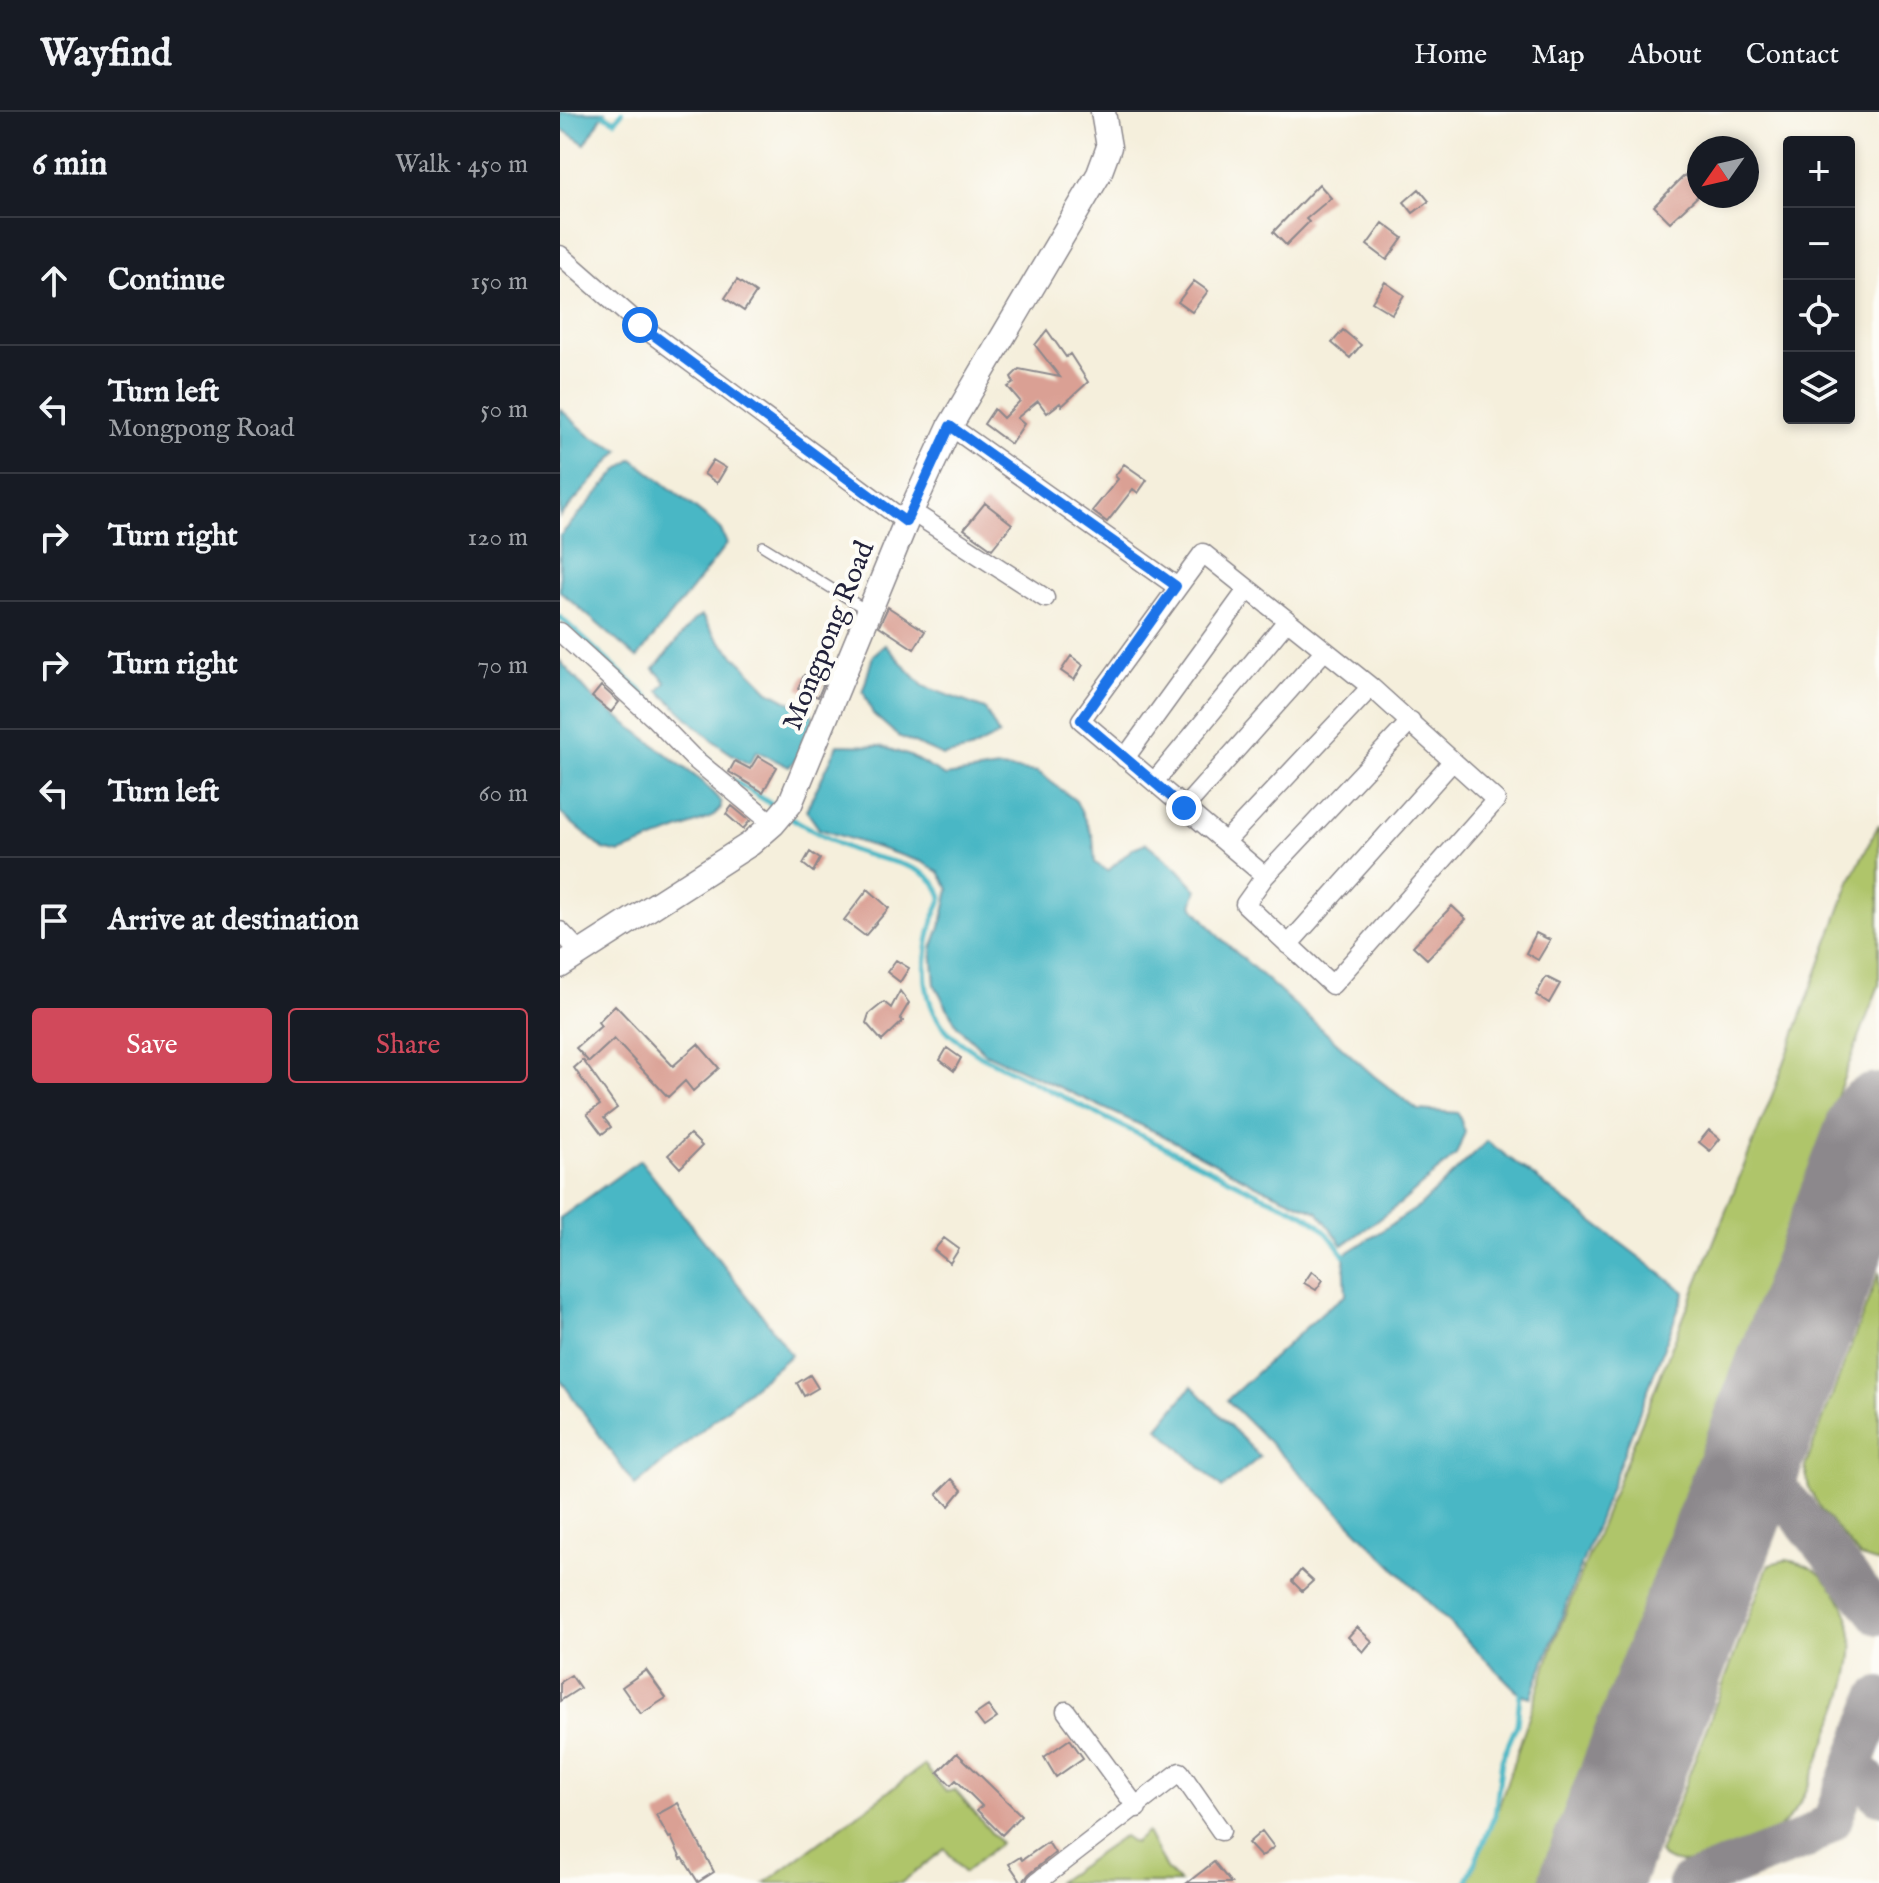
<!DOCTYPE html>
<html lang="en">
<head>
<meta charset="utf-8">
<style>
	:root { --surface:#171b24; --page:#242831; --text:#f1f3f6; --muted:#9ea1a6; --line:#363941; --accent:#d1495b }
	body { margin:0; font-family:"IM FELL English",serif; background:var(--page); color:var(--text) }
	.controls { position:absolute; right:24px; top:24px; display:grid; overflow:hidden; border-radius:8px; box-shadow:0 4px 12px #0003 }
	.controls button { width:72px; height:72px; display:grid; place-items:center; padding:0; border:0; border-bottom:2px solid var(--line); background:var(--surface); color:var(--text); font:40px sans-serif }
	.compass { position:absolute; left:1127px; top:24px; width:72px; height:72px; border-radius:50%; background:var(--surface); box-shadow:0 4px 12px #0003; rotate:236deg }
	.stop { position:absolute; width:24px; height:24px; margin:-18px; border:6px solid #1a73e8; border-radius:50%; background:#fff }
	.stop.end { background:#1a73e8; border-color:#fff; box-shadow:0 2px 8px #0008 }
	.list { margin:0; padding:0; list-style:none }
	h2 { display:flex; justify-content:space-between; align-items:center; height:104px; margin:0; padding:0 32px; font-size:34px }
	h2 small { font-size:26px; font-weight:400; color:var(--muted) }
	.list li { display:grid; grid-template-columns:52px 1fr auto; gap:24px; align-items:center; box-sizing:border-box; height:128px; padding:0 32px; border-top:2px solid var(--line) }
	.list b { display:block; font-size:30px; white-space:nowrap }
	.list p { margin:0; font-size:26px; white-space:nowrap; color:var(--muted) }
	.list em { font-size:26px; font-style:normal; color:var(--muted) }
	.actions { display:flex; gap:16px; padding:24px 32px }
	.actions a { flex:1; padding:18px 0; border:2px solid var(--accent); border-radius:8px; text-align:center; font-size:28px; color:var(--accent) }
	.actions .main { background:var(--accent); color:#fff }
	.icon { flex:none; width:44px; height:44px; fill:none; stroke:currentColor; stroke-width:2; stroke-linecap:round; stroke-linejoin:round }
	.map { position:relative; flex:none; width:1319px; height:1771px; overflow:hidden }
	header { display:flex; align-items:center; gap:48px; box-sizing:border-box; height:112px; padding:0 40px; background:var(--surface); border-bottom:2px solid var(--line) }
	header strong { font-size:38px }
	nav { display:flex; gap:44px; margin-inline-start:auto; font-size:28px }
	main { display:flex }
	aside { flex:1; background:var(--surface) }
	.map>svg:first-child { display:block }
	.green { fill:#afc56a; stroke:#687452; stroke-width:2 }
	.water { fill:#4ab7c5; stroke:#366c80; stroke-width:2 }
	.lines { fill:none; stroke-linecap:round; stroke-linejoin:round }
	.stream { stroke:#4ab7c5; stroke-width:5 }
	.taxiway { stroke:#8c888c; stroke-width:40 }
	.runway { stroke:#8c888c; stroke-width:102 }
	.building { fill:#daa094 }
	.service-casing { stroke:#8c888c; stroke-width:12 }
	.minor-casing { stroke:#8c888c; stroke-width:21 }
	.secondary-casing { stroke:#8c888c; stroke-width:27 }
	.service { stroke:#fff; stroke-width:9 }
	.minor { stroke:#fff; stroke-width:18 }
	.secondary { stroke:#fff; stroke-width:24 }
	.route { stroke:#1a73e8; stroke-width:10 }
	.labels { text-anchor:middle; stroke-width:8; stroke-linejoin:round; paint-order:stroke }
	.street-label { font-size:28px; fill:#22223b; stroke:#fdfcf7 }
</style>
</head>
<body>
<header>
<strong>Wayfind</strong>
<nav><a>Home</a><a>Map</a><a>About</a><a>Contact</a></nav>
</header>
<main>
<aside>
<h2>6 min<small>Walk · 450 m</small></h2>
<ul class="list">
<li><svg class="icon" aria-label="ahead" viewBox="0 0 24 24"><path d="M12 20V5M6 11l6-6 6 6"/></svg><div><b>Continue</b></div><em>150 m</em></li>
<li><svg class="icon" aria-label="left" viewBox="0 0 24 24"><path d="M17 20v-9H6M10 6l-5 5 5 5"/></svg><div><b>Turn left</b><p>Mongpong Road</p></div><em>50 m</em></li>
<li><svg class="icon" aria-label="right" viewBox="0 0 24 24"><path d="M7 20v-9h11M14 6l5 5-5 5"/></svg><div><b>Turn right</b></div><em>120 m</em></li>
<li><svg class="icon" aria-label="right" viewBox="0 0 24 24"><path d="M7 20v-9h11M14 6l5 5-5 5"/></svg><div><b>Turn right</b></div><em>70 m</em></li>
<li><svg class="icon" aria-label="left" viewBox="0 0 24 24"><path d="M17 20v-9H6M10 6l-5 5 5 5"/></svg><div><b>Turn left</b></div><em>60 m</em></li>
<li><svg class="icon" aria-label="arrive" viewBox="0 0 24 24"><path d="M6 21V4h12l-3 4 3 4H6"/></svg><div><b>Arrive at destination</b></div></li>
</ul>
<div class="actions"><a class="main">Save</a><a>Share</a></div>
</aside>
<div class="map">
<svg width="1319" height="1771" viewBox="0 0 1319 1771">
	<rect width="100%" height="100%" fill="#fdfcf7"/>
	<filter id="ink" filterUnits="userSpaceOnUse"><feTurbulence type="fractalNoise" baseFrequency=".0125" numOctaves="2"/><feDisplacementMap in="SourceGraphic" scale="16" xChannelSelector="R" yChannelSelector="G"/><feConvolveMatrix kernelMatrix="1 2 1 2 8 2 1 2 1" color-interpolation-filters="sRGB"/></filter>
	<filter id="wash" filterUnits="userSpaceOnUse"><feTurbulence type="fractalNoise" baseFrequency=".006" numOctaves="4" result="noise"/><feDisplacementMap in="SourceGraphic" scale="32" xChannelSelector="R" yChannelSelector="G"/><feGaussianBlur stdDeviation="1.8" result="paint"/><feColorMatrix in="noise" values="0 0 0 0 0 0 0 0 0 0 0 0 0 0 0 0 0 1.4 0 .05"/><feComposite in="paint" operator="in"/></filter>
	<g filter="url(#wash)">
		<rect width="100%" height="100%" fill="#f5efdc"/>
		<path class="green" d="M1319,712V873L979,1771H908L934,1708L996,1525L1215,976L1291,767Z
			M1319,1160V1451L1300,1445L1262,1399L1249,1377L1245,1355Z
			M1226,1448C1249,1451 1261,1460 1275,1479C1311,1528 1283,1585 1264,1634C1252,1665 1243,1697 1217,1718C1198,1733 1168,1745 1144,1749C1128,1751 1111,1754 1099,1741L1209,1452Z
			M364,1653L386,1680L395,1678L440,1731L404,1761L385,1737L341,1771H205Z
			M587,1720L606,1757L620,1771H496L564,1724L574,1731Z"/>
		<path class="water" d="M0,0H45L25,32L0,16Z
			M0,297L30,324L60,338L0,405Z
			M73,347L160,416L167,432L77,546L0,479V424L60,356Z
			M142,504L155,524L209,579L252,602L254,608L237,646L229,655L197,639L189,652C153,634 129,606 99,579L106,570L94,557L134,508Z
			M325,533L363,574L425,597L439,623L410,638L383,644L338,624L313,602L303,579L313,543Z
			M0,549L32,585L144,671L161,690V696L152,705L60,741L43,737L0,701Z
			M278,633L320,634L350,644L385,664L439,656L478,660L516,689L533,725L535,751L548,759L573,736L586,731L618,757L637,778L632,793L659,825L814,964L858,998L898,1001L905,1020L896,1043L841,1091L783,1133L758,1100L696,1073L600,1022L425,941L397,914L375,873L372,837L383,806L389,777L379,760L362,750L259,717L246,698Z
			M927,1029L1125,1180L971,1585L960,1582L667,1288L766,1197L786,1183L784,1143L860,1094Z
			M80,1048L197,1196L231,1243L75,1374L0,1267V1106Z
			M632,1274L700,1345L662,1376L598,1316Z"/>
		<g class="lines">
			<path class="stream" d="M43,2L55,9L62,0
				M0,505L117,612L150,649
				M173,668L219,697
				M230,705C250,717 271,729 292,738C322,751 371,749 382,785C364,827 353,886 390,922C399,930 411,937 421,944L701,1083C743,1100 758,1105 784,1143
				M906,1771L935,1703L942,1647L957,1612L960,1582"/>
			<path class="taxiway" d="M1203,1317L1198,1341L1207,1363L1319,1503
				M1167,1412C1192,1389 1205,1383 1237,1399
				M1294,1652L1319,1683
				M1047,1728L1050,1753L1063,1771
				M1128,1771L1245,1727L1272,1709L1319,1585"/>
			<path class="runway" d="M1030,1771L1319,1012"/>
		</g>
		<g id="blocks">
			<path class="building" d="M1125,63L1139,77V83L1110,110L1094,94Z
				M759,72L771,86L746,107L749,110L726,133L713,120Z
				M859,77L869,89L853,101L844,90Z
				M823,111L843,126L827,148L807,133Z
				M177,168L196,181L184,199L165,186Z
				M634,169L648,179L632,200L618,190Z
				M825,170L844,183L832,202L812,190Z
				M487,218L506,245L510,242L528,270L502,294L500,291L487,301L478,289L457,306L464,312L451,332L424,312L434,297L443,306L460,289L448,275L454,271L451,265L459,257L500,265L475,233Z
				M783,218L801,233L790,246L772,231Z
				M153,348L166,356L157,371L144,362Z
				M564,352L587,368L578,381L573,377L547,410L532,399L558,367L555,364Z
				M425,391L452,412L432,437L404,417Z
				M328,495L365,519L354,537L319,514Z
				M511,544L523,553L514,568L501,559Z
				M244,563L264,571L258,585L238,577Z
				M41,574L59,590L51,600L32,585Z
				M198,644L217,655L203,680L169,660L175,649L190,657Z
				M172,694L190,709L183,717L166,702Z
				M250,740L260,747L253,760L243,752Z
				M308,777L329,796L305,824L284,808Z
				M892,794L906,807L867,847L853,834Z
				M976,821L990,828L978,848L966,841Z
				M336,848L349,856L340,870L327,860Z
				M986,865L1000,872L989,891L976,883Z
				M340,879L349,891L340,906L343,909L322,929L306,911L309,902L324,890L331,896Z
				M55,893L113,954L138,932L159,956L133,979L125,969L108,985L54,927L29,950L16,936L41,914L38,910Z
				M387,936L401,946L394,959L380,948Z
				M23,948L57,996L44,1006L51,1015L42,1022L27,1002L40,993L14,956Z
				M1149,1018L1160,1027L1150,1039L1139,1030Z
				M130,1022L142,1034L120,1056L108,1043Z
				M384,1126L399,1137L390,1151L374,1138Z
				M752,1159L763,1168L756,1178L744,1171Z
				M250,1263L258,1276L244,1284L237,1271Z
				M392,1367L402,1378L389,1394L377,1382Z
				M741,1458L753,1469L742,1479L732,1469Z
				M797,1515L812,1529L803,1540L788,1525Z
				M86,1558L106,1586L81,1602L62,1575Z
				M11,1563L20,1576L0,1589V1570Z
				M428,1594L437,1606L424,1615L415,1603Z
				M510,1627L523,1646L496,1665L484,1645Z
				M397,1641L461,1703L442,1723L417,1698L422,1694L396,1668L391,1673L378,1660Z
				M118,1691L154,1760L138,1770L123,1746L121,1747L111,1725L109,1726L96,1703Z
				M702,1719L714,1735L701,1745L688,1731Z
				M488,1730L495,1741L469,1762L462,1771L449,1752L460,1745L462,1748Z
				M654,1750L671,1771H627Z"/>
		</g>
	</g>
	<g filter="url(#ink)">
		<use href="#blocks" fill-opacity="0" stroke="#8c888c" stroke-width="2"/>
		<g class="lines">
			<g class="service-casing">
				<path id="service" d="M203,434L308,499"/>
			</g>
			<g class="minor-casing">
				<path id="minor" d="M0,143L80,213L346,410
					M390,314L616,474
					M351,399L485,486
					M643,441L811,575L936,688L772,873L685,792L705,764L521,608Z
					M0,520L94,606L132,645L213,712
					M565,646L687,478
					M594,670L726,510
					M624,696L765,538
					M665,730L811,575
					M705,764L851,609
					M0,819L21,841
					M728,833L892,650
					M506,1599L577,1696
					M476,1771L620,1660L661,1719"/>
			</g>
			<g class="secondary-casing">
				<path id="secondary" d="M0,854L190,732L213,712L230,692L346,410L390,314L539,62L549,35L543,0"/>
			</g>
			<use href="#service" class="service"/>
			<use href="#minor" class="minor"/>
			<use href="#secondary" class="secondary"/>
		</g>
	</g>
	<g class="lines" filter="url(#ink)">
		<path class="route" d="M80,213L346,410L390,314L616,474L521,608L624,696"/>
	</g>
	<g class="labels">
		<g class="street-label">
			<text transform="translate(267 523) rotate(-68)" y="10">Mongpong Road</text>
		</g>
	</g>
</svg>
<div class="controls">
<button>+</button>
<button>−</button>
<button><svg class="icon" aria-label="locate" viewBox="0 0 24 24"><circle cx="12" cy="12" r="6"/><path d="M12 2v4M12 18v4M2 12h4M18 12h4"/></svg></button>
<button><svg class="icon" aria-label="layers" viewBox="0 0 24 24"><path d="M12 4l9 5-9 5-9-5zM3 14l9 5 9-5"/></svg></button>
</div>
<svg class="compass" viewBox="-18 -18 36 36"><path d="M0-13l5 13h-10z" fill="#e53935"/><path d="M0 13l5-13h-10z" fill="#9ea1a6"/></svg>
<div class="stop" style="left:80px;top:213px"></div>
<div class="stop end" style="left:624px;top:696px"></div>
</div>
</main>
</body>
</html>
